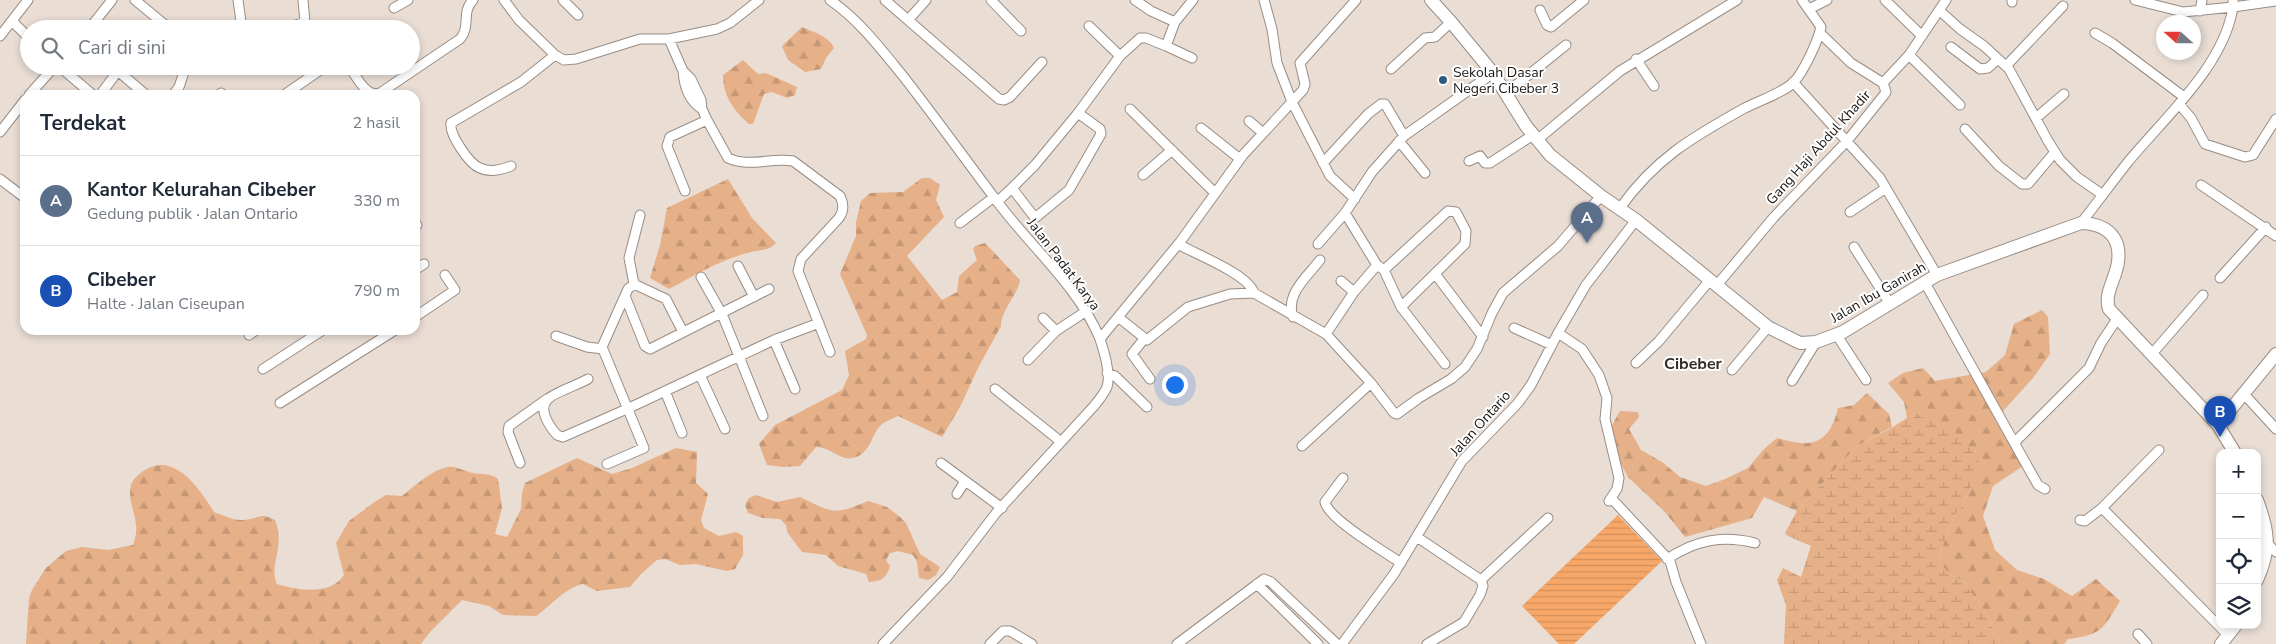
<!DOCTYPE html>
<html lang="id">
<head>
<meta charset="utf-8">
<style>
	:root { --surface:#fff; --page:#f6f6f7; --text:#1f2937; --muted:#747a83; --line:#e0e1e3; --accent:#ea580c }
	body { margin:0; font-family:"Nunito Sans",sans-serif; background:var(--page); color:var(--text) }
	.controls { position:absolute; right:15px; bottom:15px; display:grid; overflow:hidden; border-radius:10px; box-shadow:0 2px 8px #0003 }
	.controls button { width:45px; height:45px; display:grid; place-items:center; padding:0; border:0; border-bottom:1px solid var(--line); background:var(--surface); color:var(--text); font:25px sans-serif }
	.compass { position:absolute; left:2156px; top:15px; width:45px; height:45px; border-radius:50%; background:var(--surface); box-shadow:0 2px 8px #0003; rotate:291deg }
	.you { position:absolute; left:1174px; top:384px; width:18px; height:18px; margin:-12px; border:4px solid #fff; border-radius:50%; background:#1a73e8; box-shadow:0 0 0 8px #1a73e833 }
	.badge { display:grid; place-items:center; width:32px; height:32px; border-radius:50%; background:var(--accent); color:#fff; font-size:16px; font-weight:700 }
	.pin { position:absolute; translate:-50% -41px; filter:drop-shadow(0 1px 2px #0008) }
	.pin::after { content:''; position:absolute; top:26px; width:18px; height:15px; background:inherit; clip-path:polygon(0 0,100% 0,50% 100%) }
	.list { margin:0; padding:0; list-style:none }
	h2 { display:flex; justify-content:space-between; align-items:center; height:65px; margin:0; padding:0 20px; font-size:21px }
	h2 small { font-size:16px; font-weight:400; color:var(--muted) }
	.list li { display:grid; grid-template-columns:32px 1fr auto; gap:15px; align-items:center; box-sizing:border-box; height:90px; padding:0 20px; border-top:1px solid var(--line) }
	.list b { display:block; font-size:19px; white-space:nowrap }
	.list p { margin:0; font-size:16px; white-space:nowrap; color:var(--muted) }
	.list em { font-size:16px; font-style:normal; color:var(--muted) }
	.icon { flex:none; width:28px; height:28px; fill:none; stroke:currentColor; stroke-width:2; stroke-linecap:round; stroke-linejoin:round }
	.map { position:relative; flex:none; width:2276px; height:644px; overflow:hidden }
	.search { position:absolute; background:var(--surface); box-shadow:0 2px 8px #0003; left:20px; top:20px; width:400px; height:55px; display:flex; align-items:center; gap:12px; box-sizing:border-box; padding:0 18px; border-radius:28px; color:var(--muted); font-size:19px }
	.panel { position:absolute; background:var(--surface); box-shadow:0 2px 8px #0003; left:20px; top:90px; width:400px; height:245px; border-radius:15px }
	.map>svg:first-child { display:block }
	.forest { fill:url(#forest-firs) }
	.wetland { fill:url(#wetland-marsh) }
	.water { fill:url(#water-rules) }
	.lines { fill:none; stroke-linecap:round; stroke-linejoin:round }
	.minor-casing { stroke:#988d85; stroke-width:11 }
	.secondary-casing { stroke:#988d85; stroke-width:14 }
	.minor { stroke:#fff; stroke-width:9 }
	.secondary { stroke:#fff; stroke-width:12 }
	.poi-dot { fill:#2b5c7a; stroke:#fff; stroke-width:2 }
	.labels { text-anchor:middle; stroke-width:4; stroke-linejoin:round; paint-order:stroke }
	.poi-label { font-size:14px; fill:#1b1714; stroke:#fff; text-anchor:start }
	.street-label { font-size:14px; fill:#1b1714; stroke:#fff }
	.quarter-label { font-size:16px; font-weight:bold; fill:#342b25; stroke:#fff }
</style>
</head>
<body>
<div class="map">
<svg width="2276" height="644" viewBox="0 0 2276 644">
	<defs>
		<pattern id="forest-firs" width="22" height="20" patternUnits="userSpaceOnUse" patternTransform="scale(1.25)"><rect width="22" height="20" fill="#e6b088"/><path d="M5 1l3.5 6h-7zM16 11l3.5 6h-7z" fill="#c59774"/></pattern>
		<pattern id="wetland-marsh" width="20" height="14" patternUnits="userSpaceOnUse" patternTransform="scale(1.25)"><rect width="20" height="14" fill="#e6b088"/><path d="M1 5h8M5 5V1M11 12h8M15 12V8" fill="none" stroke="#c59774"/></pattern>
		<pattern id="water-rules" width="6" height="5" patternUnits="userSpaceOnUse" patternTransform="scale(1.25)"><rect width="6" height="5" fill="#f7a768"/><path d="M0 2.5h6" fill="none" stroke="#d38f59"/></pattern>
	</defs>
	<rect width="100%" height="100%" fill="#e9ddd4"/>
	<path class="forest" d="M802,27C813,32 829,36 834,48L826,58L821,69L805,72L788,60L782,46Z
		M743,60L758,74L766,73L797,87L795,95L787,98L772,92L764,94L753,124H749C734,111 723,96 723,75Z
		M922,178H930L940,185L936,200L944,217L907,256L942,300L957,292L959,276L977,260L973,249L975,246L985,243L1020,280C1018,294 1000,312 1001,326L978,368L960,407L942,437L898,416C892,419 885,421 880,426C871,436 870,454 853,458C841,461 828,446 816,447L800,466L784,467L767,465L759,444L775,425L842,390L849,375L845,351L866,339L867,335L840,274L856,236V222L861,201L870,193L903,192Z
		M728,179L752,218L776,243C768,251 761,250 751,252C722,259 695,275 669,289L650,278L660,245L667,208Z
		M2042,310L2048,317L2050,354L2033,378L1995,420L2023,466L1993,486L1983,516L1995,550L2017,570L2044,579L2072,596L2096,579L2120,601C2103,629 2102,635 2068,639L2064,644H2003L1995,634L1988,617L1963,581L1949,574L1939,561L1940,553L1954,516L1960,509L1976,478L1974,453L1915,416L1907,418L1904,402L1888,383L1903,373L1923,368L1935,381L1986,372L2005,355L2014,324Z
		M1867,393L1889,414L1892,427L1857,446L1797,511L1764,497L1752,518L1685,537L1664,511L1628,477L1621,464L1611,427L1620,411L1638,412L1639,417L1629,429L1641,450L1662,462L1680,477L1706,486L1725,479L1748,468L1764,449L1777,438C1810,448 1829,446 1838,408L1854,405Z
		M676,448L697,452L696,483L708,494L701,520L704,528L719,536L736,532L743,536V555L735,569L727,571L696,564L680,565L665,559L657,560L641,574L630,587L597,591L583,584C563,589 552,605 536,616L503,615L489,606L462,600L430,632L421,644H26L29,598L32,590L46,568L66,551L82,547L108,550L133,545C143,519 126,507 131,485C133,478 141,472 147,469C176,452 202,492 214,512C223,515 234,521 243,520C258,520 258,511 275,520C286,547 268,565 277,584C297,590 331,596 344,575L336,543L349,521L376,501L386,495L402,496C414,487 437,465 453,467C459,468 466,471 472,473C482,475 489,472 498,479L502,508L495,534L507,537L521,509L522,493L525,483L577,458L612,474L632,468Z
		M756,495L777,502L800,497C834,513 833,516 868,501L887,507L900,517L906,523L920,554L940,567L936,575L928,580L919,578L917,562L913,555L898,551L890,553L886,560L890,566C886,579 881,581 869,582L866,574L838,566L826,555L802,552L787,532L786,525L780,519L763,518L748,513L745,505L749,498Z"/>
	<path class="wetland" d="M1915,416C1923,418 1932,418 1939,422C1954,428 1969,446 1979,460L1976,478L1960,509L1954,516L1940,553L1939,561L1949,574L1963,581L1988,617L1995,634L2003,644H1784L1786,605L1777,580L1783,568L1801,577L1811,546L1788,536L1785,533L1797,511L1857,446L1888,430L1907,418Z"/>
	<path class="water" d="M1618,515L1662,561L1574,644H1559L1522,606Z"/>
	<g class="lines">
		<g class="minor-casing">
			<path id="minor" d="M135,0L170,29
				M238,0L242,29
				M504,0L519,20L555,55L564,60L576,59L640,39H669L717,29L730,23L759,0
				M563,0L578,15
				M830,0C859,20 881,49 903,76C935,117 965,159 996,200C1028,244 1079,287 1100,339C1104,351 1111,375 1107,387C1104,394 1099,400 1094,406L996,513L947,577L883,644
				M885,0L999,99L1004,100L1010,97L1042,62
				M991,0L1021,31
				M1135,0L1151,11L1175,22
				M1264,0L1272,29L1277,63L1292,102L1330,176L1355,199
				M1885,0L1922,36
				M2233,0V7L2276,1
				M2012,2V0
				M394,8L408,0
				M1809,9L1827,0
				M1540,10L1547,25L1551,27L1584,0
				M1940,11L1960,29L1984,46L2009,69L2048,141L2060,160L2077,177L2103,195
				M2200,11L2202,0
				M909,19L926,0
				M13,22L29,38
				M1089,26L1120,56
				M89,29L112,0
				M284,29L305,22L303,0
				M1820,33L1851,63L1883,83
				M2095,33L2112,43L2184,97
				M0,36L28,0
				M669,39L683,71L691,79L701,100L702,109L707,120L728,158C750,168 771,157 793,161L840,196C844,204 844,211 839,218L801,259L798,271L830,352
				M1166,46L1192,58
				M1951,47L1980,69L1988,68L1998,59
				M1909,55L1960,105
				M1636,59L1654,86
				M59,66L93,95
				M349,66C356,76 366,98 380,93L460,39C471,27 461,12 473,0
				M2006,66L2063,6
				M1391,69L1425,38L1435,37L1451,22
				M683,71C684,86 689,101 702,109
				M1793,82L1880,178L1937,275
				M221,93V95
				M1506,93L1566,45
				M29,95L55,66
				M100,95L118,71L146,95
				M173,95L179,87L186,66
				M284,95L326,66
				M2179,104L2191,118L2205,144L2245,157L2253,155L2276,119
				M1130,109L1214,192
				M2036,118L2064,94
				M1249,121L1263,133
				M1201,128L1240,159
				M1965,129L1999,166L2022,184H2028L2055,152
				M0,132L25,100
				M1537,140L1620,71L1737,0
				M1399,141L1425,173
				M1469,161L1480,156L1485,163H1490L1533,135
				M1323,163L1368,114L1381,104H1385L1404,136
				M511,166C501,170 490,173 480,168C469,164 449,134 451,123L521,82L555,55
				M1143,175L1172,150
				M0,179L25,198
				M2201,185L2276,236
				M1012,188L1035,165L1078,113
				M685,191L667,146L670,137L707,120
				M997,202L1012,188L1035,218L1069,190L1101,134L1100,129L1078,113L1120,56L1140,38H1146L1166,46L1175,22L1193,0
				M1620,208C1655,159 1691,138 1743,109C1758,101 1783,93 1794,82C1804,71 1818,41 1821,27L1802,0
				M1850,212L1886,188
				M960,223L994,197
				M2081,223C2097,203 2112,182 2128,162C2164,118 2224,66 2233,7L2183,12L2135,0
				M415,226L417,225
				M1178,244C1197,255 1248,274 1254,293
				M1318,244L1345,213
				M1854,247L1890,304
				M738,266L754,297
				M415,270L424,264
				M1384,270L1448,211L1456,212L1466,231L1465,244L1401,307
				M1436,275L1483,337
				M701,277L722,314L763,416
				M2220,278L2266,227
				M1341,281L1354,292
				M1924,281L2030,471L2038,485L2045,489
				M634,284L629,258L640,215
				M1717,285L1774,217L1847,141L1884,95L1886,92L1883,83L1909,55L1946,0
				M625,296L645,346L650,349L769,289
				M415,317L455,290L445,275
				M1118,317L1180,242L1243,155L1303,90L1305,84L1300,63L1356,0
				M1293,317C1285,294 1307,277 1320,260
				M1043,318L1056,331
				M1514,328L1552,345
				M1558,333L1582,349L1599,375L1607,398L1605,419L1619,478L1617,489L1609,501
				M1326,334L1354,292L1377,265
				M1836,334L1866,380
				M249,335L256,330
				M556,336L587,347L603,349
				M1100,339L1118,317L1147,340L1188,307L1230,294L1254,293L1326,334L1371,383L1394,413L1397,414L1419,398L1451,379L1465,367L1477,349L1492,313L1503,293L1558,246L1601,196
				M1144,339L1132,354L1150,379
				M774,340L795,389
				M2151,355L2203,295
				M1028,360L1056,331L1085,312
				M1636,363L1659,341L1710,280
				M1445,364L1401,307L1384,270L1377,265L1345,213L1372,172L1404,136L1493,73
				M263,369L323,330
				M1732,370L1768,327
				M1107,373L1115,376L1147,407
				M700,375L725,429
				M588,379C580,384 553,393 548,399C537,409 550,427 557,435L563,437L629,408L774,340L819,323
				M1792,381L1816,342
				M995,389L1060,441
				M665,391L682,433
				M2243,393L2276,429
				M280,403L395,330
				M2015,442L2089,368L2101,343L2117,319
				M1302,446L1371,383
				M2159,450L2102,508L2229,636
				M520,463L508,432L509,426L547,399
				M941,463L1002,508
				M607,464L644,448L602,347L628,289L634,284L666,299L683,332
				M1343,478L1325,502C1328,519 1385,552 1401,563
				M957,494L965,481
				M1612,499L1670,561L1676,582L1701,644
				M2080,520L2085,521L2102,508
				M1417,537L1475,576L1481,580L1483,586L1480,595L1464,622L1427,644
				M2268,544L2276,552
				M1667,559C1696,540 1722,535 1755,543
				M1481,580L1548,518
				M1257,584L1318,644
				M2138,634L2147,644
				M990,644L1003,631H1010L1032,644
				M1177,644L1264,579L1271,582L1337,644
				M1342,644L1394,574L1462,461L1518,403L1531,385L1558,333L1586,285L1636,220"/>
		</g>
		<g class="secondary-casing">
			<path id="secondary" d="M1431,0L1451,22L1493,73L1526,126L1550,155L1601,196L1636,220L1768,327L1800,343L1816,342L1843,332L1937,275L2081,223C2113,224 2125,244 2115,274C2111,286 2105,297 2109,309L2203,409L2218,425L2235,453
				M2218,425L2276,354
				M2257,500C2269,532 2271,549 2257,580
				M2221,644L2236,625"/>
		</g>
		<use href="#minor" class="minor"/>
		<use href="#secondary" class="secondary"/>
	</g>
	<circle class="poi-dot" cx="1443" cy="80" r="5"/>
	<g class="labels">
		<g class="poi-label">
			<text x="1453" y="77">Sekolah Dasar<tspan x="1453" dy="16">Negeri Cibeber 3</tspan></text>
		</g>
		<g class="street-label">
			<text transform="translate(1818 147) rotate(-48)" y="5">Gang Haji Abdul Khadir</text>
			<text transform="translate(1064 264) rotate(53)" y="5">Jalan Padat Karya</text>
			<text transform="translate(1878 292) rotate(-30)" y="5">Jalan Ibu Ganirah</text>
			<text transform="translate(1480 423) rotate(-48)" y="5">Jalan Ontario</text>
		</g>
		<g class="quarter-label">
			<text x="1693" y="369">Cibeber</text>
		</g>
	</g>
</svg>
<div class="controls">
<button>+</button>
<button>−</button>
<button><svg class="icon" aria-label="locate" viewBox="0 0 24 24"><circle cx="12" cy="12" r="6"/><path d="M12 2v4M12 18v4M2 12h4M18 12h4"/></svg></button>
<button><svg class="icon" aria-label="layers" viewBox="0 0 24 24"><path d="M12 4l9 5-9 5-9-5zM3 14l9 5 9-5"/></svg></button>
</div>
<svg class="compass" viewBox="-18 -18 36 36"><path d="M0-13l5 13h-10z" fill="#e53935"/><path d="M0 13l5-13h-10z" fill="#747a83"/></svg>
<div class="you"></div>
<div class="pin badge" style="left:1587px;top:243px;background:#5c6f8a">A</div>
<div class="pin badge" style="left:2220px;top:437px;background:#1a4fb4">B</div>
<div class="search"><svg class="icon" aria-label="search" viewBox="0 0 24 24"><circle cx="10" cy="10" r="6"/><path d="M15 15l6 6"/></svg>Cari di sini</div>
<section class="panel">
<h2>Terdekat<small>2 hasil</small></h2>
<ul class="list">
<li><span class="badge" style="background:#5c6f8a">A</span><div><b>Kantor Kelurahan Cibeber</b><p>Gedung publik · Jalan Ontario</p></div><em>330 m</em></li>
<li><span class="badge" style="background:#1a4fb4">B</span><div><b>Cibeber</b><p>Halte · Jalan Ciseupan</p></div><em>790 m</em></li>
</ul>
</section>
</div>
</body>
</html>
